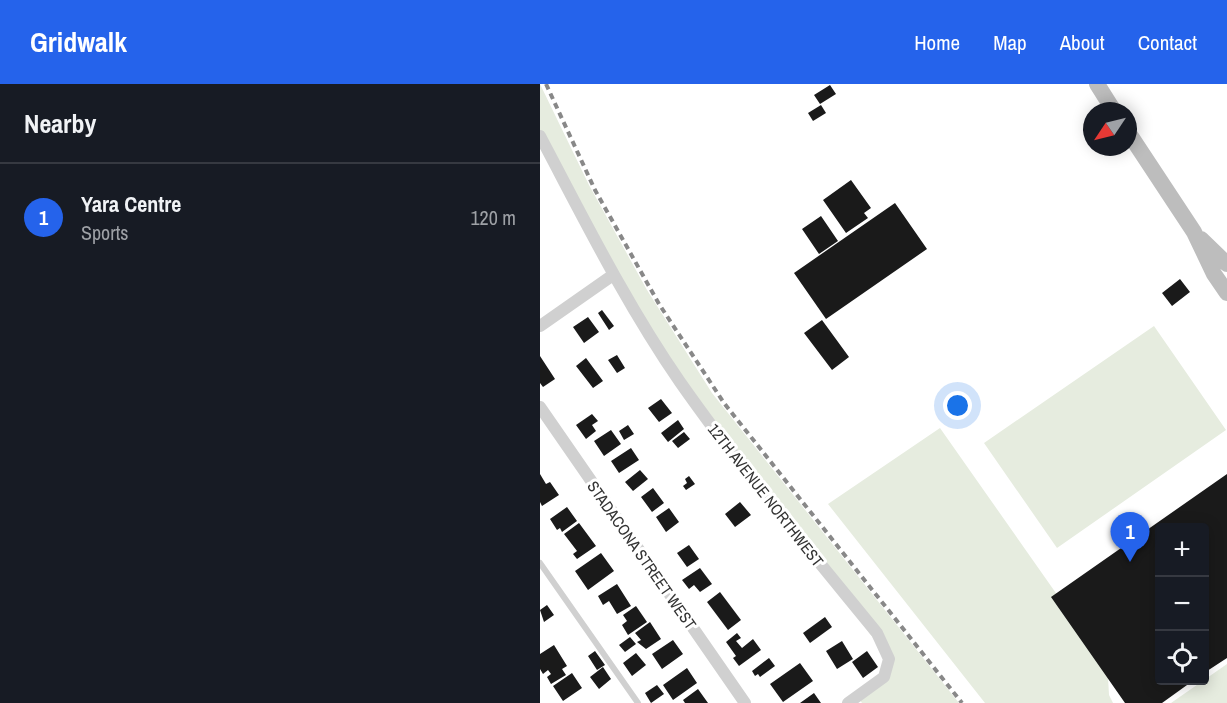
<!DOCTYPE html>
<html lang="en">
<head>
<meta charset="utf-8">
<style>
	:root { --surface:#171b24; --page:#242831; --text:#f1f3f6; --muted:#9ea1a6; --line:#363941; --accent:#2563eb }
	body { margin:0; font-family:"Archivo Narrow",sans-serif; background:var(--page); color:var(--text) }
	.controls { position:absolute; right:18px; bottom:18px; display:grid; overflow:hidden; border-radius:6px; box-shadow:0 3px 15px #0003 }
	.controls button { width:54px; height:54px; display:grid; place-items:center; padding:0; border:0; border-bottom:2px solid var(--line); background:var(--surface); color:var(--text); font:30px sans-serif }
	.compass { position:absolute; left:543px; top:18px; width:54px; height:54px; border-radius:50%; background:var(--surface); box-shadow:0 3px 15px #0003; rotate:235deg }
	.you { position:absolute; left:418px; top:322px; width:21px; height:21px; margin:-15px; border:4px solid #fff; border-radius:50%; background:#1a73e8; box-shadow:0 0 0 9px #1a73e833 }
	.badge { display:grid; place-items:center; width:39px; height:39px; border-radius:50%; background:var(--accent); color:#fff; font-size:20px; font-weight:700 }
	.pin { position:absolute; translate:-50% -50px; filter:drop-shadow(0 2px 3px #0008) }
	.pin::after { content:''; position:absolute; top:32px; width:21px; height:18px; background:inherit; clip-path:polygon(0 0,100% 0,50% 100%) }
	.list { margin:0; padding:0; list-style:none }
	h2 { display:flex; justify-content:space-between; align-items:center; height:78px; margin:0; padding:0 24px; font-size:26px }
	h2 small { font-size:20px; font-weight:400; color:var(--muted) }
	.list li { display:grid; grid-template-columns:39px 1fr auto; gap:18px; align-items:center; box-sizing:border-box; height:108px; padding:0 24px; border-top:2px solid var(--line) }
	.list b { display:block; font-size:22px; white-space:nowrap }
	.list p { margin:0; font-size:20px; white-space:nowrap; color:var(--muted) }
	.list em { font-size:20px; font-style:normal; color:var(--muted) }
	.icon { flex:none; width:33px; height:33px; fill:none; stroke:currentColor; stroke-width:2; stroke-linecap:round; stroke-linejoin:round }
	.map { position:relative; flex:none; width:687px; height:619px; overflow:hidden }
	header { display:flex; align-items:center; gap:36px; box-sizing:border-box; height:84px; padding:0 30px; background:var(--accent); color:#fff }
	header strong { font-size:28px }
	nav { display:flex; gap:33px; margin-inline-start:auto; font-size:21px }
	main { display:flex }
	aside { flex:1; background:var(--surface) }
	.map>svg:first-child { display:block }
	.green { fill:#e6ecdf }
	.building { fill:#1a1a1a }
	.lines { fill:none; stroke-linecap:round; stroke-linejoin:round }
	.service { stroke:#d0d0d0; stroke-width:6 }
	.minor { stroke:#d0d0d0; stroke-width:12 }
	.secondary { stroke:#bdbdbd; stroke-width:16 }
	.rail { stroke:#888; stroke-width:4; stroke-dasharray:6 4.5; stroke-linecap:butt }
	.labels { text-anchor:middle; stroke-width:6; stroke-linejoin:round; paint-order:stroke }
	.street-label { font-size:16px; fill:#333; stroke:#fff }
</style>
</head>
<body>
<header>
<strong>Gridwalk</strong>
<nav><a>Home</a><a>Map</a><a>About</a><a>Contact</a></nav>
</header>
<main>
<aside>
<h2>Nearby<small></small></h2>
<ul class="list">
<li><span class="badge">1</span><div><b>Yara Centre</b><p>Sports</p></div><em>120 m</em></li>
</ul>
</aside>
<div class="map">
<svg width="687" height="619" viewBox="0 0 687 619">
	<rect width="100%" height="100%" fill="#fff"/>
	<path class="green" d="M0,0L49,101L107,206L172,309L419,619H322L317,612L344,592L349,575L139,297L0,52Z
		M614,242L686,346L517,464L444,359Z
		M400,344L518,512L568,593L569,611L573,619H445L288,420Z
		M687,580V619H631Z"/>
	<path class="building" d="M290,1L296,10L280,20L274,11Z
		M281,21L286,29L273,37L268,29Z
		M311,96L331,124L324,129L328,134L306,149L283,116Z
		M355,119L387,165L286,235L254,189Z
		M281,132L298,157L279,170L262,145Z
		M640,195L650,208L632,222L622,209Z
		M62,226L74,242L69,246L58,229Z
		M48,233L59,248L44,259L33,243Z
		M282,236L309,273L292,286L264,249Z
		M77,271L85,284L77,289L68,276Z
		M0,272L15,295L3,303L0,299Z
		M46,274L63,297L53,304L36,282Z
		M121,315L132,329L119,338L108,324Z
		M52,330L58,337L52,341L56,347L46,355L36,341Z
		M138,336L144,345L128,358L121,349Z
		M88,341L94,350L84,356L79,347Z
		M71,346L81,360L64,372L54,357Z
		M144,348L150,355L138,364L132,357Z
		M91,364L99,376L79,389L71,377Z
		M100,386L108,395L93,407L85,398Z
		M0,390L6,400L10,398L19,411L2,422L0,418Z
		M687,390V574L664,589V444H620V596H654L622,619H585L511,513Z
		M149,392L155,400L146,406L143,402L147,399L145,395Z
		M113,404L124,419L112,428L101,413Z
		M200,418L211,431L195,443L185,430Z
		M27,423L37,437L22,448L20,444L17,446L10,435Z
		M129,424L139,438L126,448L116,433Z
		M39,439L56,462L37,475L33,470L37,467L24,450Z
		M149,461L159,475L147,483L137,469Z
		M61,469L74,487L48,506L35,487Z
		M160,484L172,500L160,508L154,501L149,505L142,496Z
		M77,500L91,522L77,530L69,517L63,521L58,512Z
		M180,508L201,536L188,546L167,518Z
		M7,521L14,531L4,538L0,526Z
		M96,522L107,538L88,551L82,541L87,537L83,531Z
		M285,533L292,543L270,559L263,549Z
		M110,538L121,555L106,565L97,558L101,556L95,549Z
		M197,549L201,554L196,557L202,564L213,555L221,566L199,582L193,574L196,572L186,558Z
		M90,553L96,560L85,568L79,561Z
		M133,556L143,570L122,585L112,570Z
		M302,557L313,575L297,585L286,567Z
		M14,561L27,582L22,585L26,591L11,600L7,593L11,590L8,586L3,590L0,585V570Z
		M55,567L65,581L57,586L48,572Z
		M327,567L338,583L323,594L312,578Z
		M96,569L106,581L92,592L83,579Z
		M229,574L235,582L220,593L218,590L215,592L212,587Z
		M260,579L273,597L243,618L230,600Z
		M63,583L71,595L59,605L50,593Z
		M147,584L157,599L133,616L123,601Z
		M32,589L42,604L23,617L13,602Z
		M117,601L124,610L111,619L105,609Z
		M158,605L168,619H145L143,616Z
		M274,609L281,619H260Z"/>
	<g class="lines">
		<path class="service" d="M0,479L98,619"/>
		<path class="minor" d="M0,52C44,135 86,220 140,298C201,385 270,467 337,549L349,575L344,593L308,619
			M0,242L73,191
			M0,323L205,619"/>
		<path class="secondary" d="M557,0L574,27
			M588,48L654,148L674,190L687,209
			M661,155L687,180"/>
		<path class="rail" d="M6,0L55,106L119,220L184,319L422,619"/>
	</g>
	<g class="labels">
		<g class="street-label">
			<text transform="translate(226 411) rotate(52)" y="6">12TH AVENUE NORTHWEST</text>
			<text transform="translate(102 471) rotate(55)" y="6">STADACONA STREET WEST</text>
		</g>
	</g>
</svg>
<div class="controls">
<button>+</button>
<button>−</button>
<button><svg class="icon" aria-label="locate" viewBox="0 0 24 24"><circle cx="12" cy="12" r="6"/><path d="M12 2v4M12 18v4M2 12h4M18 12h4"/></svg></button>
</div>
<svg class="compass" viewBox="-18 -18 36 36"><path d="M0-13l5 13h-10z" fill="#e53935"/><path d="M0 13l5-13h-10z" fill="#9ea1a6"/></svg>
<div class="you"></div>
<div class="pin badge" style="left:590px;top:478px">1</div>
</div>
</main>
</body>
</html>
